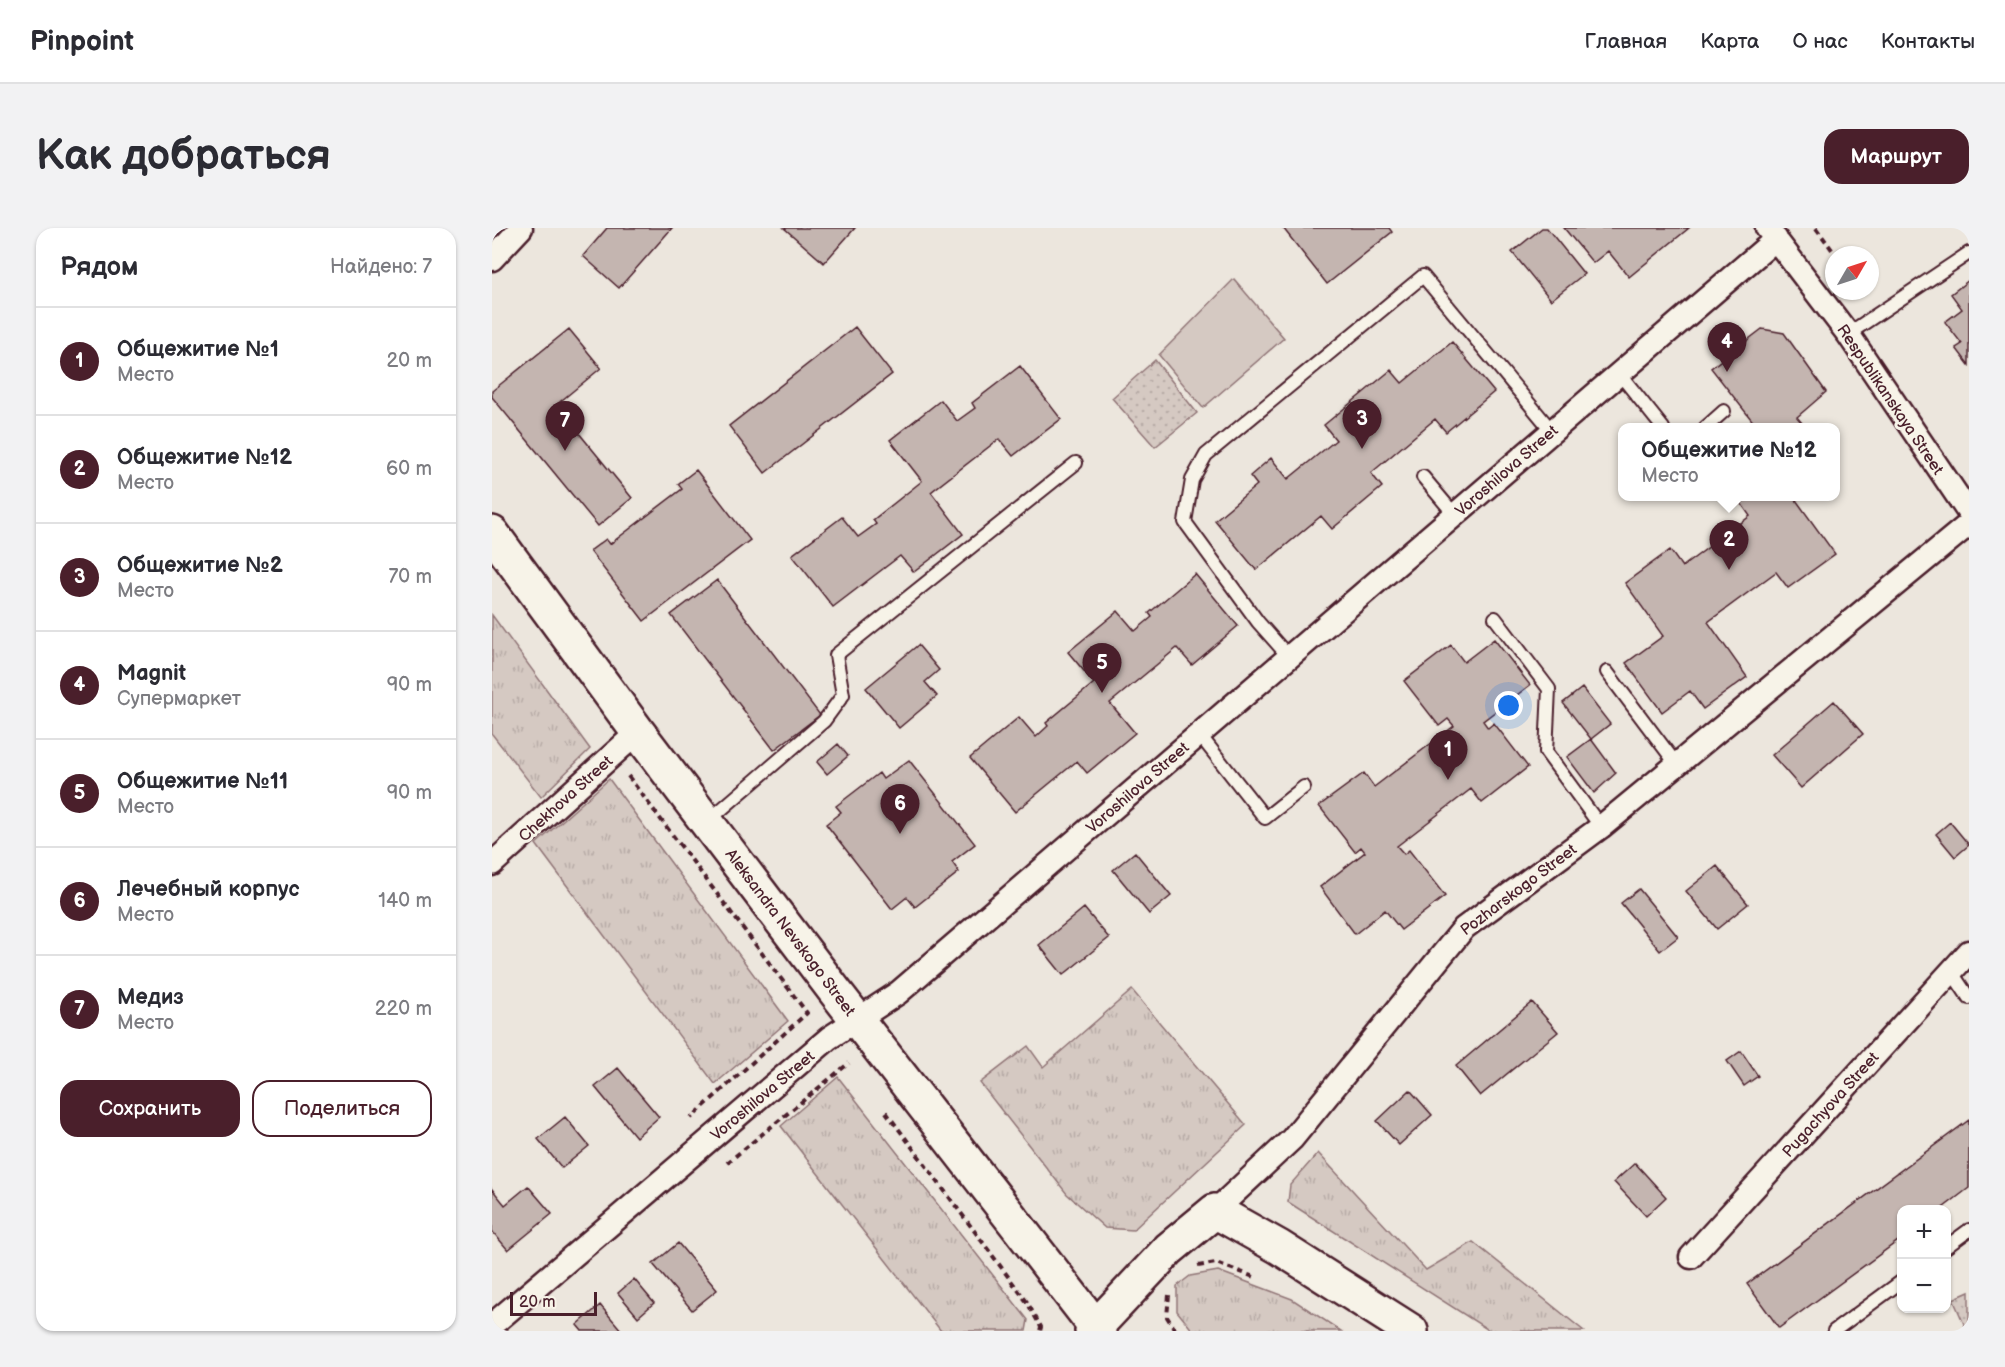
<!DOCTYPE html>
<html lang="ru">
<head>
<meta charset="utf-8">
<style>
	:root { --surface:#fff; --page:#f2f2f3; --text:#2b2b33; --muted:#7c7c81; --line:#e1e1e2; --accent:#4a1f2b }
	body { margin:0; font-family:"Balsamiq Sans",sans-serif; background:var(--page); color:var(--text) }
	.controls { position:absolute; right:18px; bottom:18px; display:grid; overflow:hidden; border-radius:12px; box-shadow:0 2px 4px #0004 }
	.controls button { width:54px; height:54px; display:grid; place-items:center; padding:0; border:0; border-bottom:2px solid var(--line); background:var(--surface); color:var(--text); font:30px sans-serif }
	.compass { position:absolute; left:1333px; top:18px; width:54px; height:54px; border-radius:50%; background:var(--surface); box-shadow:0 2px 4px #0004; rotate:51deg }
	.scale { position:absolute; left:18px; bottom:15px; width:87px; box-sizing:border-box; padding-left:6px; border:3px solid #4a1f2b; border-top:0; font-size:16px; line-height:21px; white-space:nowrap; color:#4a1f2b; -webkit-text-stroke:4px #f7f3e8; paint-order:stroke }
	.you { position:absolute; left:1017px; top:478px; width:21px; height:21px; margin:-15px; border:4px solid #fff; border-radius:50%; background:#1a73e8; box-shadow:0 0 0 9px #1a73e833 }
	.badge { display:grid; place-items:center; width:39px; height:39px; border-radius:50%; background:var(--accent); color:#fff; font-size:20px; font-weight:700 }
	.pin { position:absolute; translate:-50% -50px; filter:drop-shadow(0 2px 3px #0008) }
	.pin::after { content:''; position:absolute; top:32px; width:21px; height:18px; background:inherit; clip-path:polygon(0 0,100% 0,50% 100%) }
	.popup { position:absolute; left:1126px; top:195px; width:222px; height:78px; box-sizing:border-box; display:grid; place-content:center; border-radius:12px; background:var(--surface); filter:drop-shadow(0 2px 4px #0005); font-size:20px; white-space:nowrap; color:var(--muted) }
	.popup b { font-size:22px; color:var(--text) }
	.popup::after { content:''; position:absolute; left:50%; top:100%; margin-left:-12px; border:12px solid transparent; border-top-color:var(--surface) }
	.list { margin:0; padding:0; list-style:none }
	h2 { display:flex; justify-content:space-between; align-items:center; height:78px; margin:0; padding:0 24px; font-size:26px }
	h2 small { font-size:20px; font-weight:400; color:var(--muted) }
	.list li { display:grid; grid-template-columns:39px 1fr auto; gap:18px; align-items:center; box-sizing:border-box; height:108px; padding:0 24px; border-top:2px solid var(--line) }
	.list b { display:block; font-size:22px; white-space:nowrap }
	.list p { margin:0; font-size:20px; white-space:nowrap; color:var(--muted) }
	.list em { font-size:20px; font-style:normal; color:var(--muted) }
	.actions { display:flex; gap:12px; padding:18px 24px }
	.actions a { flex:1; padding:14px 0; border:2px solid var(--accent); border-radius:18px; text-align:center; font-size:21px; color:var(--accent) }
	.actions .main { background:var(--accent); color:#fff }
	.map { position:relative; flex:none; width:1477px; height:1103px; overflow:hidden; border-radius:18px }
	header { display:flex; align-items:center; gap:36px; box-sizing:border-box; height:84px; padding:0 30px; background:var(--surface); border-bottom:2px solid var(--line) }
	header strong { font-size:28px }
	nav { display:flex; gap:33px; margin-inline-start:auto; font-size:21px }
	.intro { display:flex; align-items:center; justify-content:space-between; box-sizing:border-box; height:144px; padding:0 36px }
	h1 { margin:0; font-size:42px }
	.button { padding:15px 27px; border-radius:18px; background:var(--accent); color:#fff; font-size:21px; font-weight:700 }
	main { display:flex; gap:36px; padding:0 36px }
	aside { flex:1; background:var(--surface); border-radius:18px; box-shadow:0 2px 4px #0004 }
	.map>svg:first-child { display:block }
	.grass { fill:url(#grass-tufts); stroke:#907476; stroke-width:1.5 }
	.park { fill:url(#park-dots); stroke:#907476; stroke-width:1.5 }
	.pitch { fill:#d5c9c2; stroke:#907476; stroke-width:1.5 }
	.building { fill:#c4b5b0; stroke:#4a1f2b; stroke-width:1.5 }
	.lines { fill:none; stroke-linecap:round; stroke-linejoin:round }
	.lane-casing { stroke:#4a1f2b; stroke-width:16 }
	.street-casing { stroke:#4a1f2b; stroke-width:27 }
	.secondary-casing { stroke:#4a1f2b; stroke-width:38 }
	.path { stroke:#4a1f2b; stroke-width:4; stroke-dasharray:6 4.5; stroke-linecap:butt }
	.lane { stroke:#f7f3e8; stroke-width:12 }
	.street { stroke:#f7f3e8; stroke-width:22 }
	.secondary { stroke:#f7f3e8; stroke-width:33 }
	.labels { text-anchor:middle; stroke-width:6; stroke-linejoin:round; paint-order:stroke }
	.street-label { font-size:16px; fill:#4a1f2b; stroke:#f7f3e8 }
</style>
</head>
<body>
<header>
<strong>Pinpoint</strong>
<nav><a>Главная</a><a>Карта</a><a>О нас</a><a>Контакты</a></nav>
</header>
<div class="intro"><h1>Как добраться</h1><a class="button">Маршрут</a></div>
<main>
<aside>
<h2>Рядом<small>Найдено: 7</small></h2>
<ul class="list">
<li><span class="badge">1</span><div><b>Общежитие №1</b><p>Место</p></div><em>20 m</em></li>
<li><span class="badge">2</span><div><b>Общежитие №12</b><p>Место</p></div><em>60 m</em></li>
<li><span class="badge">3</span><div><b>Общежитие №2</b><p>Место</p></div><em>70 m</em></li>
<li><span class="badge">4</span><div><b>Magnit</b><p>Супермаркет</p></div><em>90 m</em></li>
<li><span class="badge">5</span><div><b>Общежитие №11</b><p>Место</p></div><em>90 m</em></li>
<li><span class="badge">6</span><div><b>Лечебный корпус</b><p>Место</p></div><em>140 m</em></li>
<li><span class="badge">7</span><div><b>Медиз</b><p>Место</p></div><em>220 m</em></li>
</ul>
<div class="actions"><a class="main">Сохранить</a><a>Поделиться</a></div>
</aside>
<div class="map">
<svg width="1477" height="1103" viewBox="0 0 1477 1103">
	<defs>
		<pattern id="grass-tufts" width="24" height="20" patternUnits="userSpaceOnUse" patternTransform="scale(1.5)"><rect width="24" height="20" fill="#d5c9c2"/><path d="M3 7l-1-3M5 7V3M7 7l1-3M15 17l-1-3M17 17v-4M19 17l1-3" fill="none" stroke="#b8aca7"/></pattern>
		<pattern id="park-dots" width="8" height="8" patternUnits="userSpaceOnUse" patternTransform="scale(1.5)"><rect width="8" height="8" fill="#d5c9c2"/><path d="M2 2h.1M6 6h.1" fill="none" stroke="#b8aca7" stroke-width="1.8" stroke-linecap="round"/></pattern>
	</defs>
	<rect width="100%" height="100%" fill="#ece6dd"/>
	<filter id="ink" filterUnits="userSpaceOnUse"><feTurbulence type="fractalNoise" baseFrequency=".0167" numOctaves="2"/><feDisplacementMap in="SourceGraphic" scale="12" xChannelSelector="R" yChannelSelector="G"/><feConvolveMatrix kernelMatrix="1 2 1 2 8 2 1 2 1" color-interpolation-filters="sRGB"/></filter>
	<g filter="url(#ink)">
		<path class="grass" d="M0,387L98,521L49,569L0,506Z
			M117,551L296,793L223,856L44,616Z
			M640,762L754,897L641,1002L613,1000L575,966L488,855L536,818L551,839Z
			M346,849L536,1092L534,1103H449L289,898Z
			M826,925L934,1042L981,1014L1092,1103H998L796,974L798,957Z
			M726,1043L800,1071L849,1103H701L685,1083V1058L698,1048Z"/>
		<path class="park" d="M663,132L705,185L663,219L620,170Z
			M1477,1064V1103H1475L1461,1071Z"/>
		<path class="pitch" d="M742,51L792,110L711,180L667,127Z"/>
		<path class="building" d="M115,0H180L127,60L91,28Z
			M292,0H363L332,35Z
			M791,0H897L900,4L835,56Z
			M1050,0H1055L1092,46L1059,72L1020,24Z
			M1072,0H1197L1137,49L1116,23L1101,35Z
			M1477,52V137L1464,120L1470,116L1453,94L1470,81L1459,66Z
			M363,99L400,146L273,245L237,198Z
			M77,101L109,140L64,177L140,270L106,298L0,169V163Z
			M1270,101L1292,105L1334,164L1305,189L1310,195L1303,200H1266L1219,140Z
			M960,114L1002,164L954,204L943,191L879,245L890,259L840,301L829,288L764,342L723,292L765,257L758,248L779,230L796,251L844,212L832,197L899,142L910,155Z
			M528,138L569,191L521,228L507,211L439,264L471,306L422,344L408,328L341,379L300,327L350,289L366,309L384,296L381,292L430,253L398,212L449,172L465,193L483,180L480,175Z
			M204,242L258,312L152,393L98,323L114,311L118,316L190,261L186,256Z
			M1244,268H1309L1304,272L1343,326L1296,360L1284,344L1216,394L1255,449L1211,481L1198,463L1170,484L1134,435L1171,408L1133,355L1178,322L1190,339L1258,288Z
			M703,346L746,398L700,437L685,420L618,475L643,505L595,545L585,533L523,584L478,530L527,489L544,509L556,498L554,495L602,455L576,424L626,383L643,403L660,389L657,385Z
			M225,352L328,487L282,522L179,387Z
			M1002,411L1038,457L991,493L996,500L1002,495L1036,539L990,575L979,561L905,618L912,626L917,622L953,668L909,702L893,682L863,706L828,659L873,624L869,619L863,624L827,578L872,545L882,559L962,498L956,491L947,498L912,453L959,417L972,434Z
			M426,417L447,442L433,454L445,468L407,500L374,460Z
			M1090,460L1118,496L1099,511L1071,475Z
			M1342,473L1371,506L1309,560L1280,527Z
			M1099,511L1124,545L1102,565L1075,529Z
			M346,516L356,528L335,546L325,534Z
			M417,532L483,616L460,634L467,644L423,679L415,669L400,681L334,596L349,584L344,578L387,545L391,551Z
			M1458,594L1477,617L1463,629L1444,606Z
			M643,624L679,668L657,686L621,642Z
			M1225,638L1256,676L1225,701L1194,663Z
			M1147,661L1186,709L1168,723L1129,675Z
			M592,680L617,710L571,747L547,717Z
			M1040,774L1066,804L988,868L964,838Z
			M1249,823L1266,848L1252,858L1235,833Z
			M126,840L167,889L144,909L103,859Z
			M918,862L940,887L907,917L885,893Z
			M73,889L97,918L70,940L46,911Z
			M1477,892V960L1448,982H1410V1010L1287,1100L1255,1056Z
			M1143,935L1174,969L1154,988L1122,954Z
			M36,958L60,986L16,1022L0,1003V961L13,977Z
			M186,1015L225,1062L200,1082L161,1036Z
			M142,1051L162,1075L146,1089L126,1065Z
			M108,1077L130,1103H90L85,1097Z"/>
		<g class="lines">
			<g class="lane-casing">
				<path id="lane" d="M1356,106L1477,25
					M1127,145L1171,200
					M1213,200L1232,183
					M931,249L963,287
					M1003,390L1057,461L1054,524L1109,599
					M797,429L766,394L693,294L700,252L714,227L931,48L1060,203
					M1115,444L1185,537
					M707,506L773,590L812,559
					M216,593L332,493L351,467L344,427L584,235
					M1459,743L1477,770
					M1454,1019L1477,1002
					M1342,1103L1410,1053"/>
			</g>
			<g class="street-casing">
				<path id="street" d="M1275,0L1356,106L1477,285
					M0,31L29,0
					M0,636L146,504
					M723,983L800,911L972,700L1109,599L1477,296
					M1199,1029L1477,724
					M0,1097L337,810L406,765L1284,11"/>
			</g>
			<g class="secondary-casing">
				<path id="secondary" d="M0,305L146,504L342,762L607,1103
					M600,1103L677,1021L723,983L787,1019L919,1103"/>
			</g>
			<path class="path" d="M1324,0L1344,27
				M136,548L315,785L199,890
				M394,884L535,1074L549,1099L548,1103
				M235,935L357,835
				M706,1038L724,1035L765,1050
				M677,1067L675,1089L684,1103"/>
			<use href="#lane" class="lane"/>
			<use href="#street" class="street"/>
			<use href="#secondary" class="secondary"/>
		</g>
	</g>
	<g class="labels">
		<g class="street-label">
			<text transform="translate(1399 171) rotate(56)" y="6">Respublikanskaya Street</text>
			<text transform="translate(1014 242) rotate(-41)" y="6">Voroshilova Street</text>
			<text transform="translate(645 559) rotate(-41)" y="6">Voroshilova Street</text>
			<text transform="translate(73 570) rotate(-42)" y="6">Chekhova Street</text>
			<text transform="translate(1026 661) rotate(-37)" y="6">Pozharskogo Street</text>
			<text transform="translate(299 704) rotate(53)" y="6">Aleksandra Nevskogo Street</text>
			<text transform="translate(270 867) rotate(-40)" y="6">Voroshilova Street</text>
			<text transform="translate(1338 876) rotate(-48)" y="6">Pugachyova Street</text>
		</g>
	</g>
</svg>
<div class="controls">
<button>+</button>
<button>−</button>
</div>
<svg class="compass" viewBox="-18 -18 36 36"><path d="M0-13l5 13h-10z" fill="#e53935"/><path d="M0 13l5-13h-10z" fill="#7c7c81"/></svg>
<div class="scale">20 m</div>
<div class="you"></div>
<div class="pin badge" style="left:956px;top:552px">1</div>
<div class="pin badge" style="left:1237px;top:342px">2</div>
<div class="popup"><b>Общежитие №12</b>Место</div>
<div class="pin badge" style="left:870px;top:221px">3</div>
<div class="pin badge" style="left:1235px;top:144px">4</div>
<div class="pin badge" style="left:610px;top:465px">5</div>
<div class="pin badge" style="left:408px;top:606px">6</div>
<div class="pin badge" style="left:73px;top:223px">7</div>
</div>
</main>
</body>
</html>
